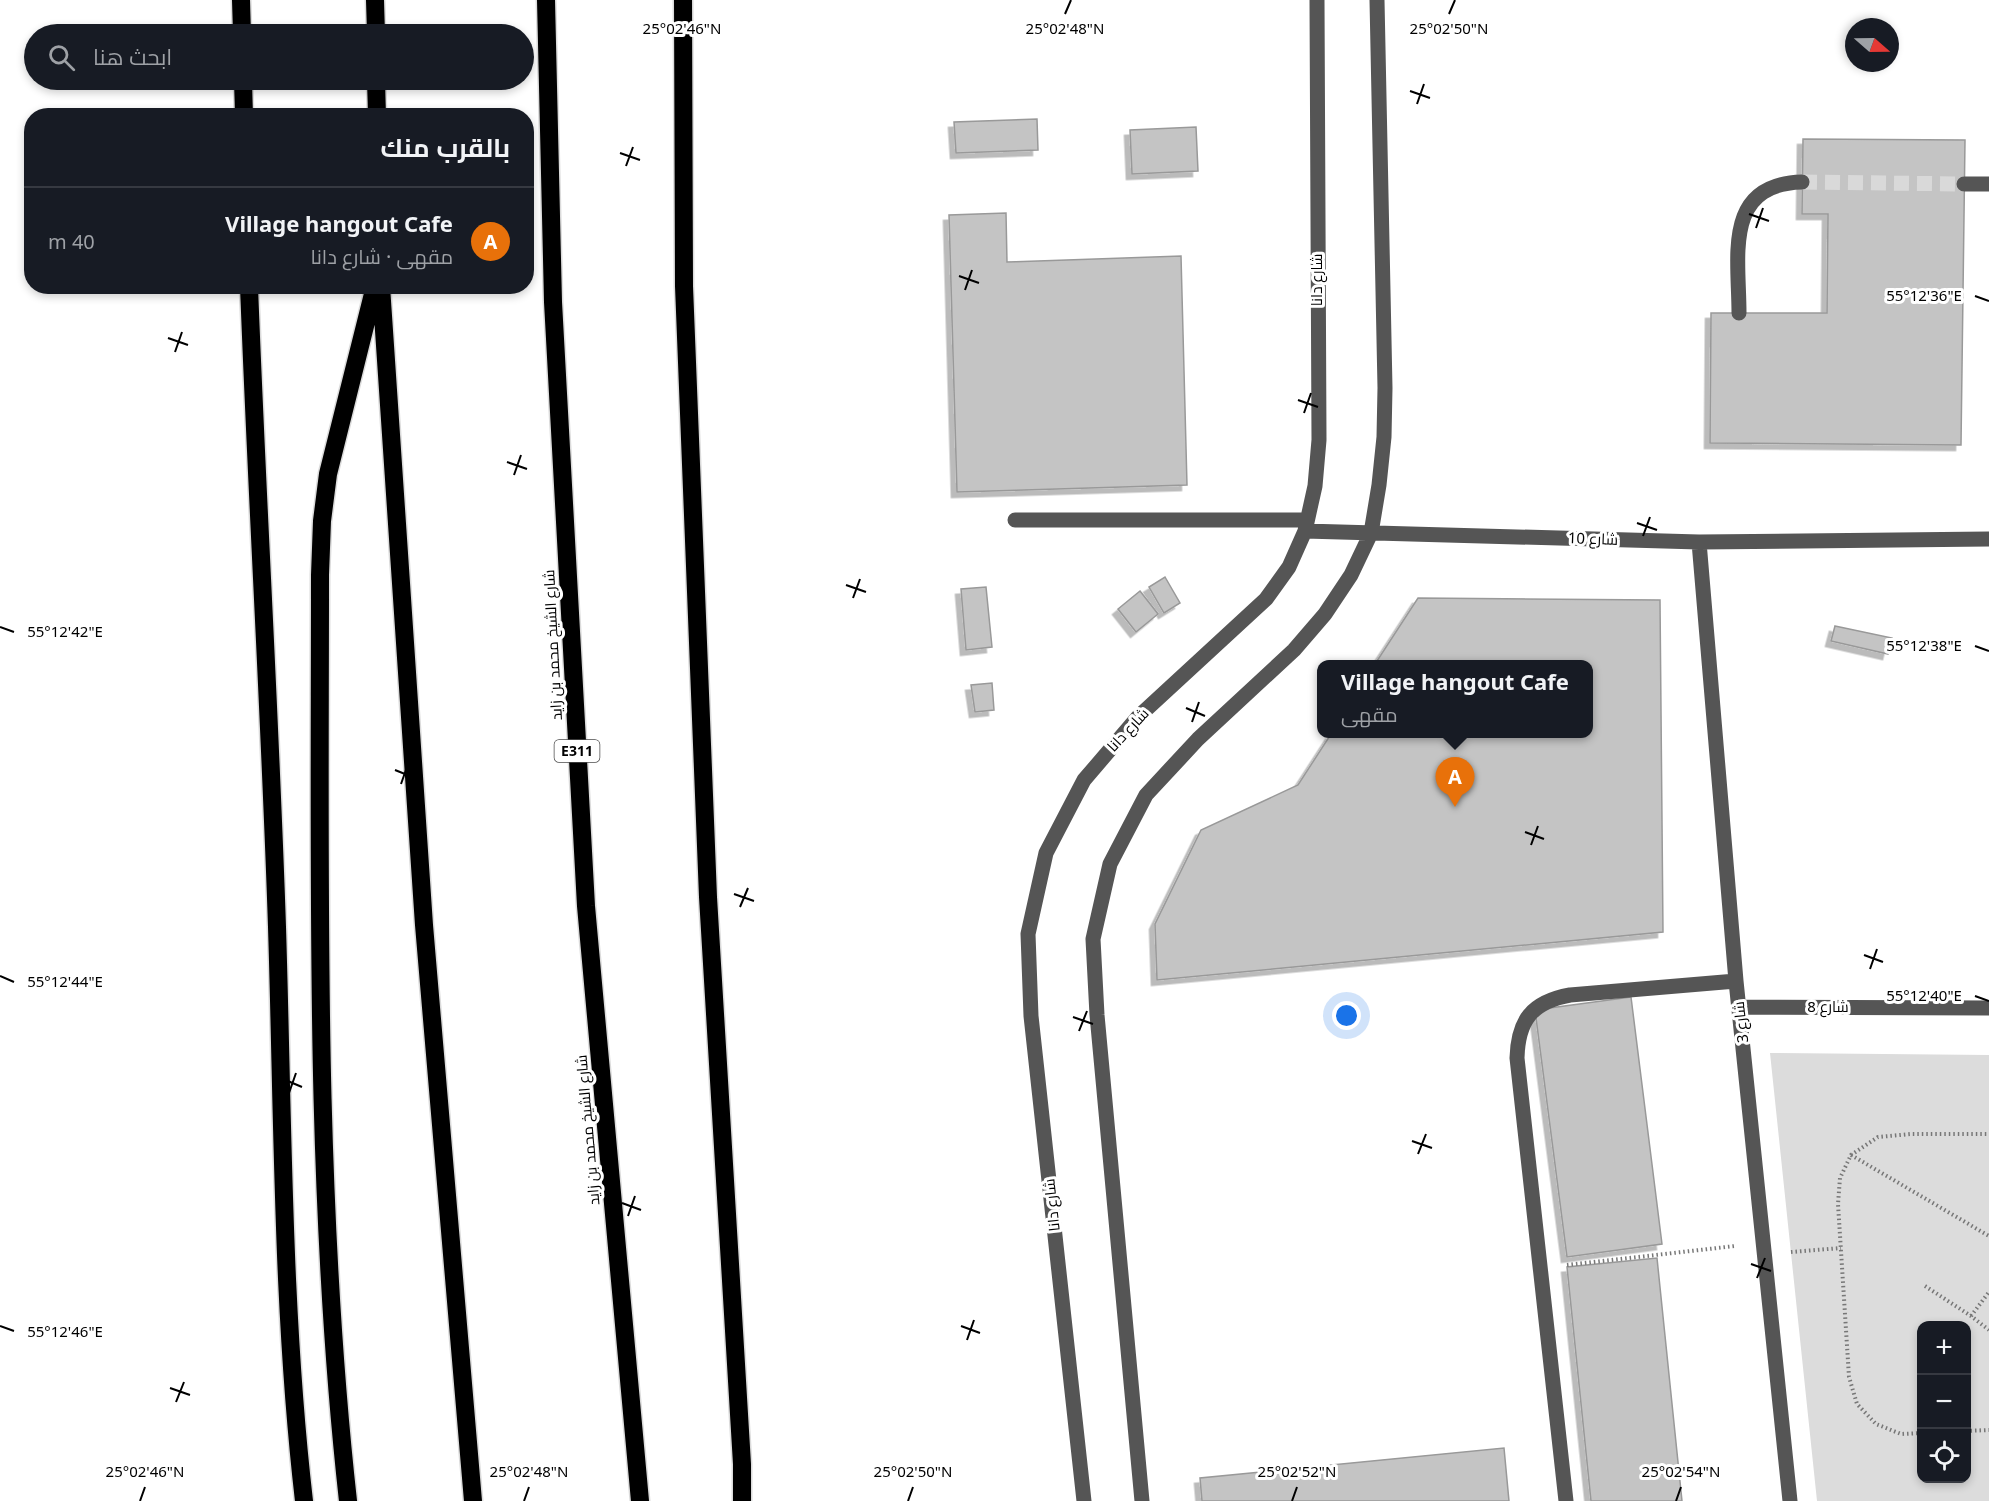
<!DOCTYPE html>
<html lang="ar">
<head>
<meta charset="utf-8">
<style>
	:root { --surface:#171b24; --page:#242831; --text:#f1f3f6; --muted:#9ea1a6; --line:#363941; --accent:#0f766e }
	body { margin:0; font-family:"Noto Sans",Cairo,sans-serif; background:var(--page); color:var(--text); direction:rtl }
	.controls { position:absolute; right:18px; bottom:18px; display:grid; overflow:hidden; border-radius:12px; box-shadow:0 3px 9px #0003 }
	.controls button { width:54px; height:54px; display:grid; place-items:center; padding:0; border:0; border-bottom:2px solid var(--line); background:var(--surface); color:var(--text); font:30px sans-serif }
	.compass { position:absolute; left:1845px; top:18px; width:54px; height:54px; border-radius:50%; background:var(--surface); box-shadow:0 3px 9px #0003; rotate:110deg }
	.you { position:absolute; left:1347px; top:1016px; width:21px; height:21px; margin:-15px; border:4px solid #fff; border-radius:50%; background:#1a73e8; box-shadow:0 0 0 9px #1a73e833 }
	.badge { display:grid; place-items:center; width:39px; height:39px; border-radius:50%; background:var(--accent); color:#fff; font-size:20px; font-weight:700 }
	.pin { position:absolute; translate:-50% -50px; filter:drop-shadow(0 2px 3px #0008) }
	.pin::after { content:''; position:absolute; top:32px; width:21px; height:18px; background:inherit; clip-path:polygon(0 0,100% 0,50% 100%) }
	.popup { position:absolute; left:1317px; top:660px; width:276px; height:78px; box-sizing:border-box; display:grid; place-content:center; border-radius:12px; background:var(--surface); filter:drop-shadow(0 2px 4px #0005); font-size:20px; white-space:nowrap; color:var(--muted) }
	.popup b { font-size:22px; color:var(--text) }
	.popup::after { content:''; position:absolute; left:50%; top:100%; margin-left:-12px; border:12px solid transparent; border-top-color:var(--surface) }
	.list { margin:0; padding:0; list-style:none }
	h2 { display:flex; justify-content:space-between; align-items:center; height:78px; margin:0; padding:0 24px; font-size:26px }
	h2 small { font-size:20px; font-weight:400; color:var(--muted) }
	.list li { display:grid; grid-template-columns:39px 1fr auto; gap:18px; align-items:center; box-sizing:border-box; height:108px; padding:0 24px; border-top:2px solid var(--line) }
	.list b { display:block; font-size:22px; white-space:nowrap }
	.list p { margin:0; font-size:20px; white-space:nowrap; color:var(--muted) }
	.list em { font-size:20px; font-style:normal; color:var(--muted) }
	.icon { flex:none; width:33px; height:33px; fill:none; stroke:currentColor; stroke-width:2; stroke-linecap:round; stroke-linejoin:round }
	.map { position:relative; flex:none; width:1989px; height:1501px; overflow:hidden; direction:ltr }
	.search { position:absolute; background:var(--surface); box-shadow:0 3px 9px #0003; left:24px; top:24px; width:510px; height:66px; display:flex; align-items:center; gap:15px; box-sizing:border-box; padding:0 21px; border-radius:33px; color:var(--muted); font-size:22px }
	.panel { position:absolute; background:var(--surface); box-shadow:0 3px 9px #0003; left:24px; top:108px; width:510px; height:186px; border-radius:24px; direction:rtl }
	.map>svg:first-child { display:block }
	.green { fill:#dcdcdc; fill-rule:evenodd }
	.building { fill:#c4c4c4; stroke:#999; stroke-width:1.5; filter:url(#shadow) }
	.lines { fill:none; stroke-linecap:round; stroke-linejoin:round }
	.minor-tunnel { stroke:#d9d9d9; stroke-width:15; stroke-dasharray:15 8; stroke-linecap:butt }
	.highway-casing { stroke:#dbdbdb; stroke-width:21 }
	.path { stroke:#777; stroke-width:4; stroke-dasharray:1.5 3; stroke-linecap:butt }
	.minor { stroke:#555; stroke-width:15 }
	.highway { stroke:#000; stroke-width:18 }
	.ticks { fill:none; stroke:#000; stroke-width:2 }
	.labels { text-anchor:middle; stroke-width:6; stroke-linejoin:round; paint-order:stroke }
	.shield { fill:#fff; stroke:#4c4c4c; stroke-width:1.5 }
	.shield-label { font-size:14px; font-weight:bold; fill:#000 }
	.street-label { font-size:15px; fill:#000; stroke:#fff }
	.ticks-label { font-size:15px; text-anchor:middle; fill:#000; stroke:#fff; stroke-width:6; stroke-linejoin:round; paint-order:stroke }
</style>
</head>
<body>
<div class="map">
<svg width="1989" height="1501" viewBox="0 0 1989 1501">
	<defs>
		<filter id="shadow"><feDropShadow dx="-5.5" dy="5.5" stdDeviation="0" flood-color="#0004"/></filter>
	</defs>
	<rect width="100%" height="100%" fill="#fff"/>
	<path class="green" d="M1770,1053L1989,1055V1501H1817ZM1922,1326H1966V1478H1922Z"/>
	<path class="building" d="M1037,119L1038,150L956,153L954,122Z
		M1196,127L1198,171L1132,174L1130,130Z
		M1803,139L1965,140L1961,445L1710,443L1711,313H1827L1828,214H1802Z
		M1006,213L1007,262L1181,256L1187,485L957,492L949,215Z
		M1165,577L1180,603L1164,613L1149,587Z
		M986,587L992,647L966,650L961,589Z
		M1140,591L1158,614L1136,632L1118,609Z
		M1418,598L1660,600L1663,932L1157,980L1155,924L1201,830L1298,785L1331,734H1588V664H1375Z
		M1835,626L1892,638L1888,654L1831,641Z
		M992,683L994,710L975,712L971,685Z
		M1631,997L1662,1244L1567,1257L1535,1010Z
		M1657,1258L1682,1501H1591L1567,1267Z
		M1504,1448L1509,1501H1202L1200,1478Z"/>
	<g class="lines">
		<path class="minor-tunnel" d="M1802,182L1964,184"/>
		<g class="highway-casing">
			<path id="highway" d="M241,0L242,34
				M375,0L376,34
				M546,0L553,302L586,906L640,1501
				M683,0L684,286L708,897L742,1464V1501
				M243,80L244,116
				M376,80L377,116
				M249,286C257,500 270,714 277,927C283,1119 282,1311 304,1501
				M381,286L424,925L473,1501
				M348,1501C314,1194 320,883 320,575L322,521L328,474L375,286"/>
		</g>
		<path class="path" d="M1851,1155L1989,1236
			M1791,1252L1841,1248
			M1567,1265L1735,1246
			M1925,1286L1971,1316L1989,1330
			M1971,1316L1989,1292
			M1966,1431L1989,1430
			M1922,1433L1901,1434L1876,1424L1857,1404L1849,1377L1838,1204L1840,1178L1851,1155L1878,1137L1911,1134H1989"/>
		<path class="minor" d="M1964,184H1989
			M1739,313C1739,256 1723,184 1802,182
			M1015,520H1307
			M1305,531L1699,542L1989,539
			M1699,542L1736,981L1790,1501
			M1739,1007L1989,1008
			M1084,1501L1031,1016L1028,934L1046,853L1084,780L1138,717L1266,599L1289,567L1305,531L1315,486L1319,440L1317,0
			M1142,1501L1097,1015L1093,939L1110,864L1146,795L1198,739L1294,650L1325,614L1351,575L1371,533L1379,485L1384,437L1385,388L1377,0
			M1566,1501L1517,1058C1518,1020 1532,1002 1570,995L1736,981"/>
		<use href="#highway" class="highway"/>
	</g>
	<path class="ticks" d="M682,14L687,0M1065,14L1071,0M1449,14L1455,0M1410,91L1430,98M1417,104L1424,84M620,153L640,160M626,166L633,147M1749,214L1769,221M1756,228L1763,208M959,276L979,283M965,290L972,270M1975,296L1989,301M168,338L188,345M175,352L182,332M1298,400L1318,407M1304,413L1311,393M507,462L527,469M514,475L521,455M1637,523L1657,530M1643,536L1650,517M846,585L866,592M853,598L860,579M0,627L14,632M1975,646L1989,651M1186,708L1205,716M1192,722L1199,702M395,770L415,778M401,784L408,764M1525,832L1544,839M1531,845L1538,826M734,894L754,901M740,907L748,888M1864,955L1883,962M1870,969L1877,949M0,976L14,982M1975,996L1989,1001M1073,1017L1093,1024M1079,1031L1087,1011M283,1079L302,1087M289,1093L296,1073M1412,1141L1432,1148M1418,1154L1426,1134M622,1203L641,1210M628,1216L635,1196M1751,1264L1771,1271M1757,1278L1765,1258M0,1326L14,1331M961,1326L980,1333M967,1340L974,1320M170,1388L190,1395M176,1402L184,1382M140,1501L145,1487M524,1501L529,1487M908,1501L913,1487M1292,1501L1297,1487M1676,1501L1681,1487"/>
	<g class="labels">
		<rect class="shield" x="554.5" y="740" width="45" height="22" rx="4.5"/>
		<g class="shield-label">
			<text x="577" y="756">E311</text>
		</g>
		<g class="street-label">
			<text transform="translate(1317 280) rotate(-90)" y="5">شارع دانا</text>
			<text transform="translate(1593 539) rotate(2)" y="5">شارع 10</text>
			<text transform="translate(553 645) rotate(-93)" y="5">شارع الشيخ محمد بن زايد</text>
			<text transform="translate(1128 730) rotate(-47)" y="5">شارع دانا</text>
			<text x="1828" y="1012">شارع 8</text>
			<text transform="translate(1741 1022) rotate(-96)" y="5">شارع 3</text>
			<text transform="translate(588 1130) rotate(-95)" y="5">شارع الشيخ محمد بن زايد</text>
			<text transform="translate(1052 1205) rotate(-96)" y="5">شارع دانا</text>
		</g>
	</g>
	<g class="ticks-label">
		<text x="682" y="34">25°02'46"N</text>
		<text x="1065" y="34">25°02'48"N</text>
		<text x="1449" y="34">25°02'50"N</text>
		<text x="1924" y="301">55°12'36"E</text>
		<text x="65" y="637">55°12'42"E</text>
		<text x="1924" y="651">55°12'38"E</text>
		<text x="65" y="987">55°12'44"E</text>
		<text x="1924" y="1001">55°12'40"E</text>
		<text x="65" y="1337">55°12'46"E</text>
		<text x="145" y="1477">25°02'46"N</text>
		<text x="529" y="1477">25°02'48"N</text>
		<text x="913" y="1477">25°02'50"N</text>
		<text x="1297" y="1477">25°02'52"N</text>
		<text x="1681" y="1477">25°02'54"N</text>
	</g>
</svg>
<div class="controls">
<button>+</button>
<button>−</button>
<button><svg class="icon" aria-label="locate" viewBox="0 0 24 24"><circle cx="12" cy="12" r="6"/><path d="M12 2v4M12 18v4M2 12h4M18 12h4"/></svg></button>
</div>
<svg class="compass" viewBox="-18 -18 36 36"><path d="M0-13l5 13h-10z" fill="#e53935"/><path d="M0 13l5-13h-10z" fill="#9ea1a6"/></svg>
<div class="you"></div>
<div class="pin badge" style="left:1455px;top:807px;background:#e8710a">A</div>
<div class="popup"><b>Village hangout Cafe</b>مقهى</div>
<div class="search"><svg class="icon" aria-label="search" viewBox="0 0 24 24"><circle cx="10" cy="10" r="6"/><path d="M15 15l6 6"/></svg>ابحث هنا</div>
<section class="panel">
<h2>بالقرب منك<small></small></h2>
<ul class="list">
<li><span class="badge" style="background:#e8710a">A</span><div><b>Village hangout Cafe</b><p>مقهى · شارع دانا</p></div><em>40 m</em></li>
</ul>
</section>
</div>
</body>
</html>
